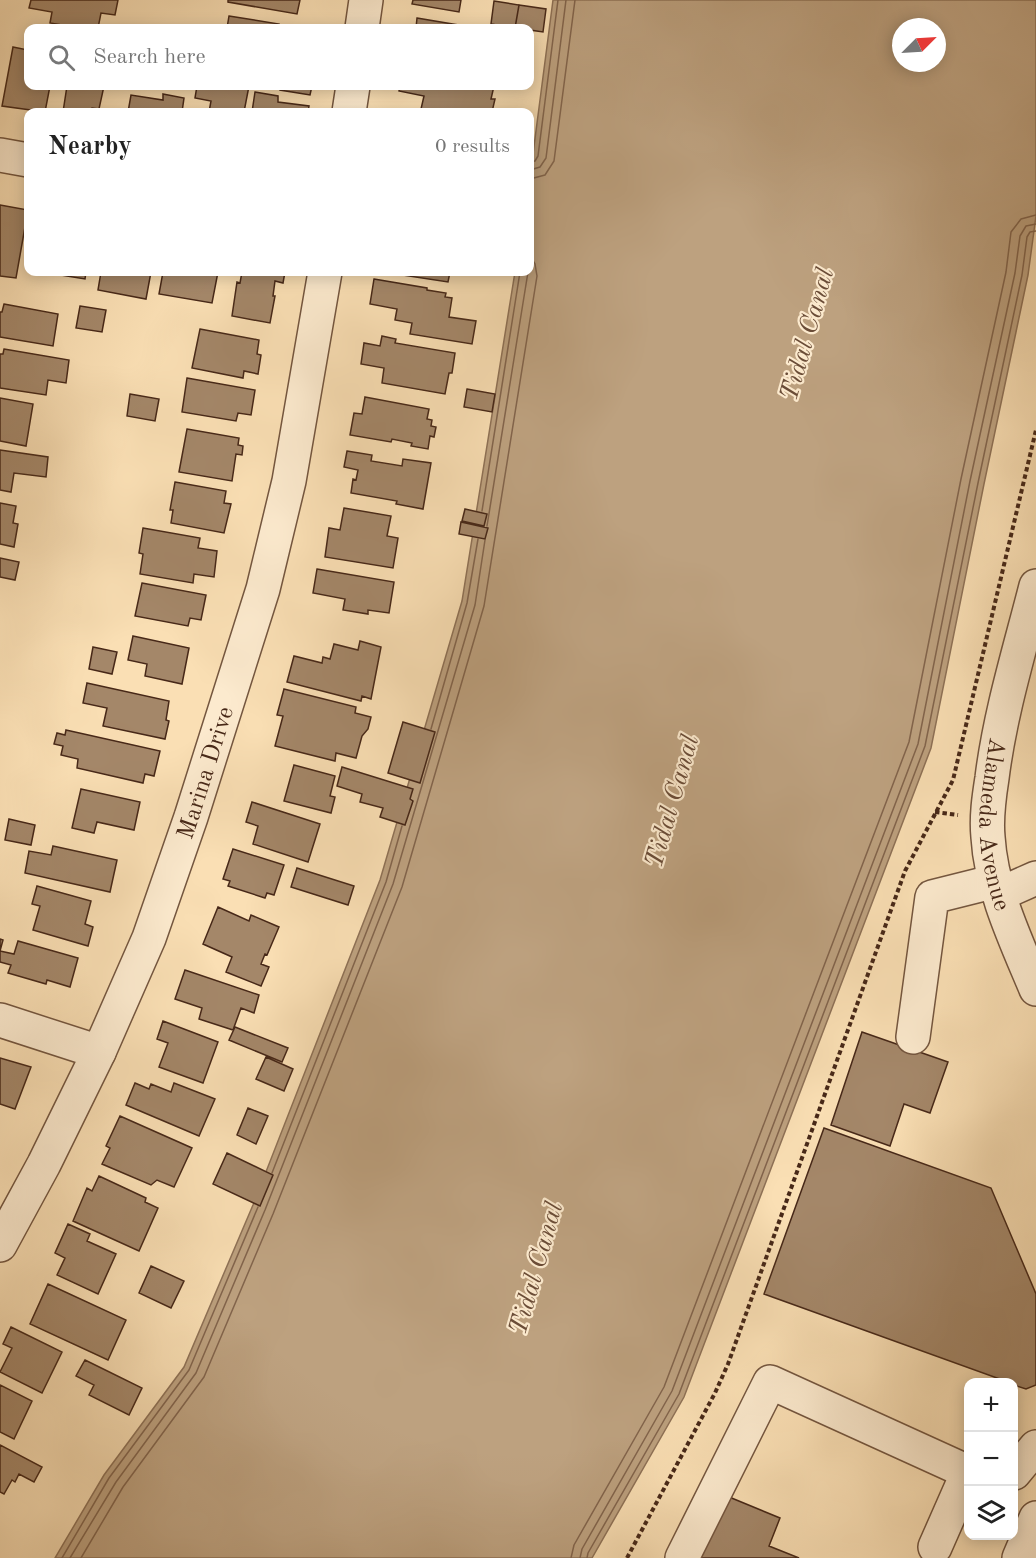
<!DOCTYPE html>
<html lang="en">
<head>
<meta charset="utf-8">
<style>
	:root { --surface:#fff; --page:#f6f6f6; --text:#222; --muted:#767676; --line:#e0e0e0 }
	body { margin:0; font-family:"Old Standard TT",serif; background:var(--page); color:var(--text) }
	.controls { position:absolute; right:18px; bottom:18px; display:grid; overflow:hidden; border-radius:12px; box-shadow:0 3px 15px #0003 }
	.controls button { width:54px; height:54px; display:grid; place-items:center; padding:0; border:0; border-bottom:2px solid var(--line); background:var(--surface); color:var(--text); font:30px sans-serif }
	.compass { position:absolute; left:892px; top:18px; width:54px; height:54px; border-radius:50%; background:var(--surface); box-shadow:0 3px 15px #0003; rotate:66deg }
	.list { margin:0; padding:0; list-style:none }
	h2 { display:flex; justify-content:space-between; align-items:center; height:78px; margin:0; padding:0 24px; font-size:26px }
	h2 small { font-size:20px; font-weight:400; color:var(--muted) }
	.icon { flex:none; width:33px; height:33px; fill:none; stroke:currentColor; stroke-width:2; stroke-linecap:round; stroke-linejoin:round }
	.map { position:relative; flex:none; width:1036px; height:1558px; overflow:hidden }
	.search { position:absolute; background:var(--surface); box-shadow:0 3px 15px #0003; left:24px; top:24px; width:510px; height:66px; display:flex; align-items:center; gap:15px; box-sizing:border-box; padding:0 21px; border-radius:12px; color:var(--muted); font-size:22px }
	.panel { position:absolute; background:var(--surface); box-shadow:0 3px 15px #0003; left:24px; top:108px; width:510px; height:168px; border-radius:12px }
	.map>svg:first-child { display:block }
	.water { fill:#bda17f; stroke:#8e7156; stroke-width:1.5; fill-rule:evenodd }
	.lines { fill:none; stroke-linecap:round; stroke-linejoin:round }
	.shore { stroke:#82644c; stroke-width:1.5 }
	.building { fill:#a48769; stroke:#472818; stroke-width:1.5 }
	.minor-casing { stroke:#74563f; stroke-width:36 }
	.path { stroke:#472818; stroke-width:4; stroke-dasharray:4.5 3; stroke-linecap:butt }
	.minor { stroke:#fceace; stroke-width:33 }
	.labels { text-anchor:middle; stroke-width:4.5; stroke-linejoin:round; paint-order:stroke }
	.street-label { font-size:24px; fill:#472818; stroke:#fceace }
	.water-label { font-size:26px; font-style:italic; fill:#6a4c37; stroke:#fceace }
</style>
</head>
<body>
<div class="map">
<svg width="1036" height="1558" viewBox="0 0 1036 1558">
	<rect width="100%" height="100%" fill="#fadfb4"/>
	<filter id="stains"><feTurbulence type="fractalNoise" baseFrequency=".00333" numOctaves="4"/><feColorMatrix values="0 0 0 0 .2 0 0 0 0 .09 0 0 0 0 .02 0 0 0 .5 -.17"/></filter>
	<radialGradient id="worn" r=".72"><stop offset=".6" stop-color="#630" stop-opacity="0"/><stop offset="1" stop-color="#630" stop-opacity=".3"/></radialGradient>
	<path class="water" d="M553,0H1036V216L1028,275L984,484L931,748L684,1397L592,1558H55L104,1475L184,1367L253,1205L380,880L462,601L515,272H530V177ZM901,27H937V63H901Z"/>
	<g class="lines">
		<path class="shore" d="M530,162L535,161L538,156L558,0
			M530,170L540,167L546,158L566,0
			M530,179L545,175L554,161L575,0
			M482,511L520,272
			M487,526L528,272
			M431,729L467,603L478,539
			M272,1173L386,882L402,826
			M62,1558L109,1478L189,1370L258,1207
			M70,1558L116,1482L196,1373L265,1210L393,884L475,605L485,540
			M81,1558L123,1487L204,1377L273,1214L402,887L484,606L537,276L535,264L530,256
			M571,1558L574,1545L664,1387L909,742L961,479L1006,272L1011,232L1021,219L1036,215
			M580,1558L582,1549L672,1391L918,744L970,481L1015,273L1020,236L1026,226L1036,224
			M587,1558L588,1553L679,1394L925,746L978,483L1022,275L1027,237L1030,232L1036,231"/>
	</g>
	<path class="building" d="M31,0H118L115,15L101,13L98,28H80L50,23L52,12L29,8Z
		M228,0H300L297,14L228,2Z
		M413,0H461L459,12L412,4Z
		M494,1L519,5L515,28L491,24Z
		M519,5L546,9L543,32L530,30V28H515Z
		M229,16L279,24L278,28H227Z
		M417,18L470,27V28H416Z
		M13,47L28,50V86H50L45,112L2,106Z
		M67,86H104L99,109L92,108L91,112H63Z
		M197,86H249L244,112H209L211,101L195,98Z
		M280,86H312L310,95L280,90Z
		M400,86H494L491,99H495L492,112H444L421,109L424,96L399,91Z
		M255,92L278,96V102L309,106L308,112H252Z
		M163,94L184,98L182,112H128L131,95L163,100Z
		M0,205L28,210L16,278L0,276Z
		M42,272H86L85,279Z
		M101,272H151L146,299L98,290Z
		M163,272H218L212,303L159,294Z
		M242,272H285L283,283L275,281L273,296H275L270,323L232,316L237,282L240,283Z
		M383,272H450L448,282Z
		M374,279L427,288V290L446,293L445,297L452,298L449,317L476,321L472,344L410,334L412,323L395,320L397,309L370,304Z
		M4,304L58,314L53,346L0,337V312H2Z
		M80,306L106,310L102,332L76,328Z
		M200,329L259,340L257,354L261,355L258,374L244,371L243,378L192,368Z
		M382,336L396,339L395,343L455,353L452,373H449L445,394L382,383L384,368L361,364L364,343L380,346Z
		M4,349L69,360L66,383L48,380L46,395L0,388V354H3Z
		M187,378L255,390L251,415L238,413L236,421L182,412Z
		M467,389L495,394L492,412L464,407Z
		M130,394L159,399L155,421L127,416Z
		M365,397L429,409L427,419L432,420L431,426L436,427L434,437L430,436L428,449L411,446L412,443L392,439L391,442L350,435L354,413L362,414Z
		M0,398L33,404L26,446L0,441Z
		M187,429L239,438L238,445L243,446L242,455L236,454L232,481L179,472Z
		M0,450L48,457L46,477L14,473L11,492L0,490Z
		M347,451L372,455L371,461L402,466L403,459L431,463L423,509L396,504L397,501L351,493L353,479L356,480L358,470L344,467Z
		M175,482L226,491L224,503L231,504L224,533L171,523L173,510H170Z
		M0,503L16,506L13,523L18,524L14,547L0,544Z
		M344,508L391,516L387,536L398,538L393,568L325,557L329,528L340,530Z
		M465,509L487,514L484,526L462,521Z
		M461,522L488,528L485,539L459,534Z
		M143,528L200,538L198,548L217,551L214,577L194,574L193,583L140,574L143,554L139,553Z
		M0,558L19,562L15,580L0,577Z
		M317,569L394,582L389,613L368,610V614L343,610L345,599L313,593Z
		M142,583L206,595L201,620L190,618L188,626L135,616Z
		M133,636L189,648L182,684L145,676L147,664L128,660Z
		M360,641L381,647L371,699L362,696L361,701L287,682L294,656L322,663L323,657L330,659L334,644L358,650Z
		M93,647L117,652L112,674L89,669Z
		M87,683L169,701L166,720L169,721L165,739L103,726L107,708L83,703Z
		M284,689L356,707L355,713L371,717L368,729L362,736L356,758L336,753L335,761L275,746L283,716L277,715Z
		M403,722L435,732L420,783L388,773Z
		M66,730L160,751L154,776L145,774L143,783L77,768L78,759L61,755L63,746L54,744L57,733L65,735Z
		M294,765L335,776L330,796L335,797L331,813L284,801Z
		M342,767L413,789L410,799L413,801L405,825L380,817L383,808L360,802L362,794L337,786Z
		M81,789L140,802L134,830L97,822L94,833L72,828Z
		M252,802L320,824L308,862L253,844L258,826L246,822Z
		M9,819L35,825L31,845L5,840Z
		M53,846L117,860L110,892L25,873L29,851L51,855Z
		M233,849L284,865L274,895L267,893L265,898L228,886L230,881L223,879Z
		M297,868L354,886L348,905L291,887Z
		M37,886L91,901L85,924L93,927L88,946L33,930L40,906L32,904Z
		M218,907L249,921L251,915L279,927L267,955L265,954L261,964L269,967L261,986L226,972L232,957L203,944Z
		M0,939L3,940L0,951L14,954L18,941L78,958L70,987L47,980L46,984L8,973L11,965L0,962Z
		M185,970L259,995L254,1013L241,1008L233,1030L199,1019L202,1008L175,999Z
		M163,1021L218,1042L203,1083L159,1067L168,1043L157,1039Z
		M235,1027L288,1048L282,1062L229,1040Z
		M862,1032L948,1062L930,1113L904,1104L890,1146L831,1125Z
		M266,1057L293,1069L284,1091L256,1079Z
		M0,1058L31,1067L15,1109L0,1104Z
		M135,1083L149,1089L151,1084L171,1092L174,1083L215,1099L199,1136L126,1105Z
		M248,1108L268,1116L256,1144L237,1135Z
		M120,1116L192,1148L174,1187L157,1180L151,1185L102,1164L110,1148L106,1146Z
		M824,1128L991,1188L1036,1294V1385L1026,1389L1014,1385V1382H1008L764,1294Z
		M227,1153L273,1175L260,1206L213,1184Z
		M99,1176L146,1198L145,1202L158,1208L139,1251L73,1221L87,1188L92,1191Z
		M68,1224L90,1234L87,1241L116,1254L98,1294L57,1275L65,1258L55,1253Z
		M151,1266L184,1281L171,1308L139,1293Z
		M48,1284L126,1320L108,1360L30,1324Z
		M11,1327L62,1352L42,1393L0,1372L12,1348L3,1344Z
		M85,1360L142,1388L129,1415L89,1395L94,1385L76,1376Z
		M0,1385L32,1401L14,1439L0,1432Z
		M0,1445L42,1467L34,1482L19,1474L15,1482L12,1480L4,1494L0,1492Z
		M717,1492L780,1518L769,1546L799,1558H690Z"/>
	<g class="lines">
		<g class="minor-casing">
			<g id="minor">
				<path d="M362,28L366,0"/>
				<path d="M349,112L353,86"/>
				<path d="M0,155L28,160"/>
				<path id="s1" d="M1036,586C1020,649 1000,713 992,778C989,797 986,817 988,837C991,889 1016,941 1036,989"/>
				<path d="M1000,894L1036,878"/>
				<path d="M0,1020L99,1052"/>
				<path d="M913,1037L932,897L996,881"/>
				<path id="s2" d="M0,1245L44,1164L99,1052L149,938L191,817L263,589L289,481L325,272"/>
				<path d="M1014,1473L1036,1447"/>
				<path d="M935,1547L968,1472"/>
				<path d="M682,1558L770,1382L968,1472"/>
				<path d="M1019,1558L1036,1518"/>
			</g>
		</g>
		<path class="path" d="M935,812L958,815
			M627,1558L715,1393L728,1364L905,871L953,780L1036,430"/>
		<use href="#minor" class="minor"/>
	</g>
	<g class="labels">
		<g class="street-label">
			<text dy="8" stroke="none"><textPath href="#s2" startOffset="516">Marina Drive</textPath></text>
			<text dy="8" stroke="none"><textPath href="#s1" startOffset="244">Alameda Avenue</textPath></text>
		</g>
		<g class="water-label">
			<text transform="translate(806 334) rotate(-74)" y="9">Tidal Canal</text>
			<text transform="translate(671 801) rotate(-74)" y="9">Tidal Canal</text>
			<text transform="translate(535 1268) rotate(-74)" y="9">Tidal Canal</text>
		</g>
	</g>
	<rect width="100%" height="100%" filter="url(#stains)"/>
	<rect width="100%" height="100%" fill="url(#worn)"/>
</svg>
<div class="controls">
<button>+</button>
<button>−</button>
<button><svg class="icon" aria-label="layers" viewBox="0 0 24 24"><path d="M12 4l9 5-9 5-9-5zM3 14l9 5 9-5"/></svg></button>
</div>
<svg class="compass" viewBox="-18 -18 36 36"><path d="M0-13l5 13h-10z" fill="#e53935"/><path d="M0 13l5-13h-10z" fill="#767676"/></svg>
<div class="search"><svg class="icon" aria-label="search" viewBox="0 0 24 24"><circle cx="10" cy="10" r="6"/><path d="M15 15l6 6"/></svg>Search here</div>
<section class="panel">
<h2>Nearby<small>0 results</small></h2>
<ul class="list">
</ul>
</section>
</div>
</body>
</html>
